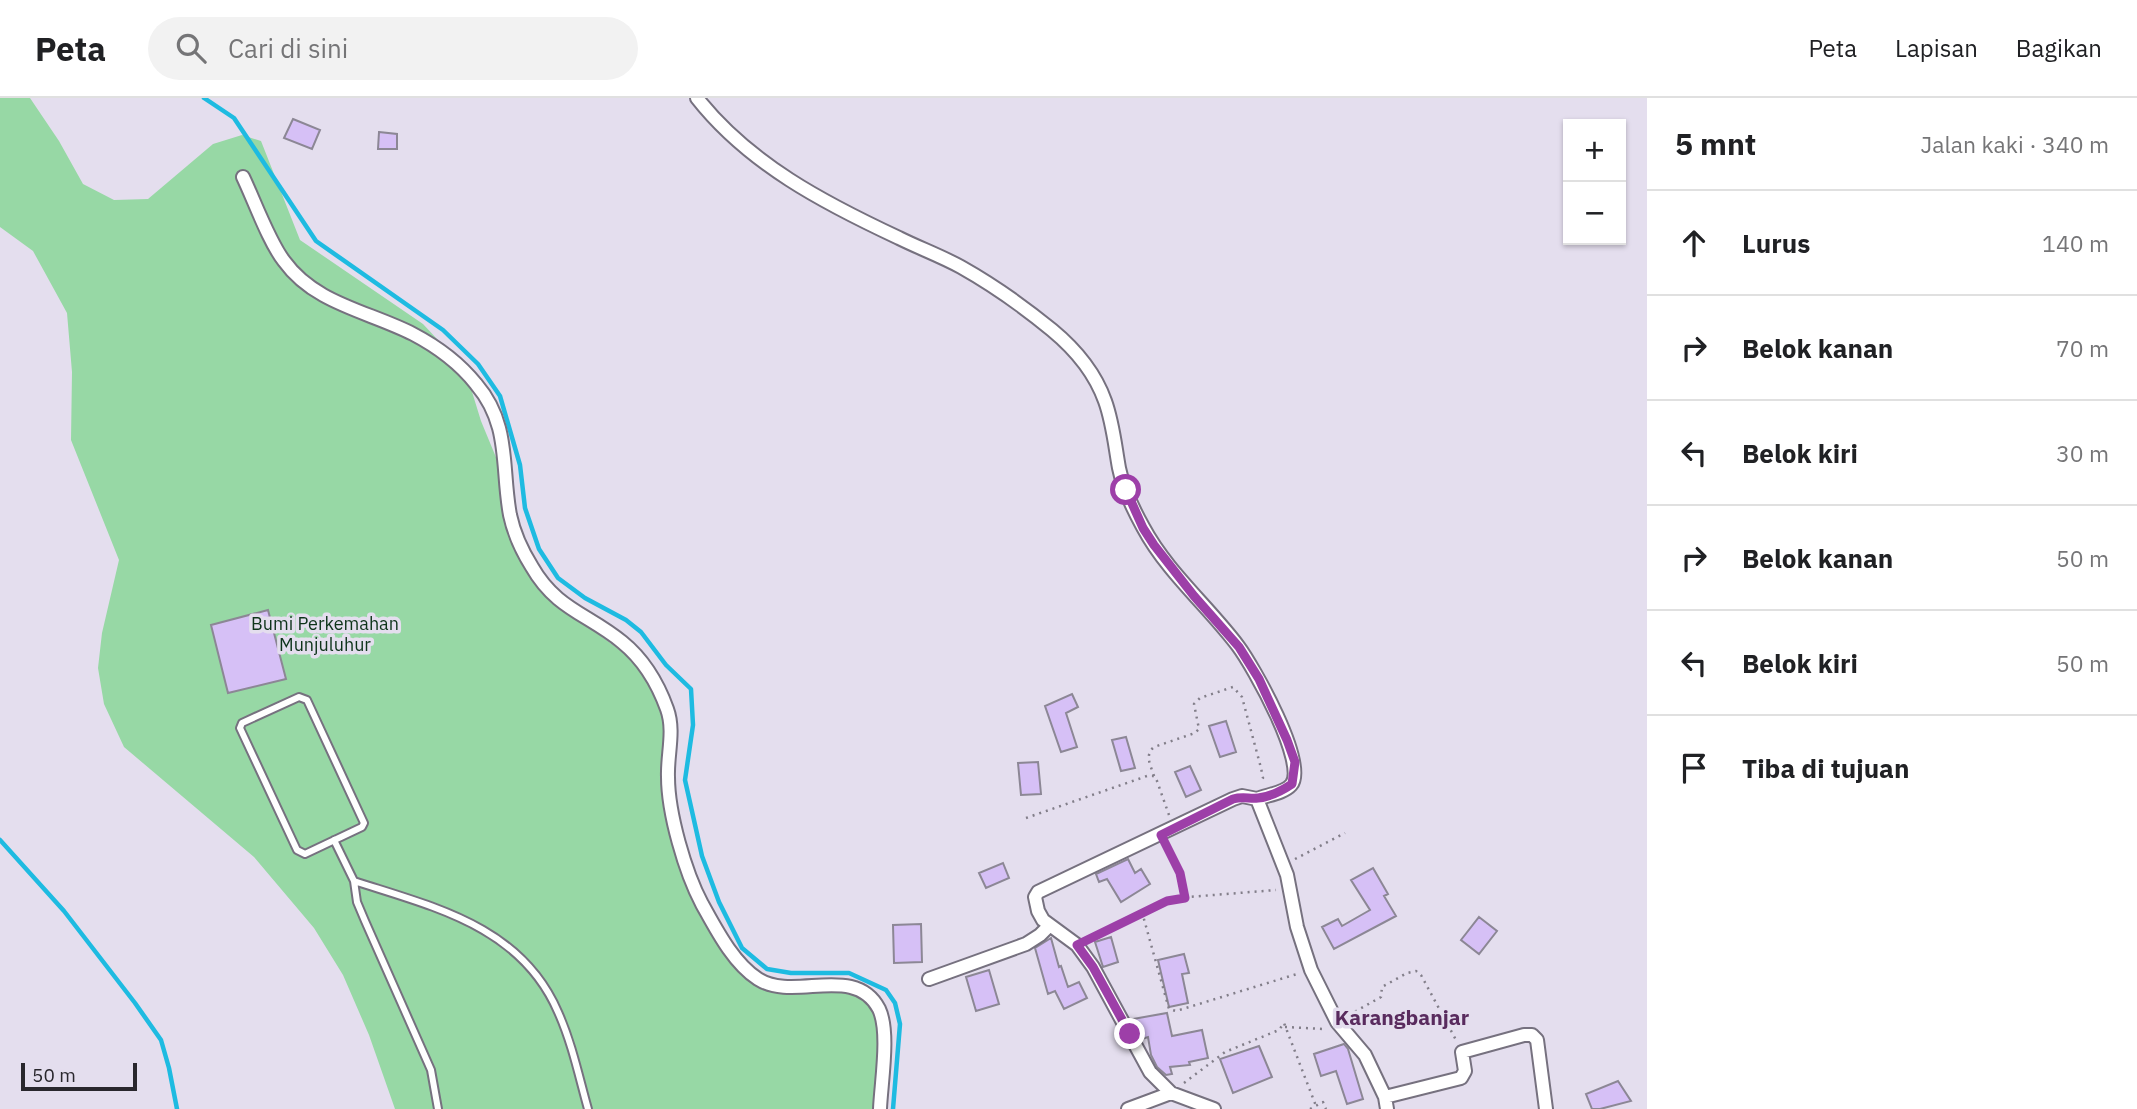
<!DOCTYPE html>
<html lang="id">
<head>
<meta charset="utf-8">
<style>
	:root { --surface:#fff; --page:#f2f2f2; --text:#202124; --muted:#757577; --line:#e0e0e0 }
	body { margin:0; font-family:"IBM Plex Sans",sans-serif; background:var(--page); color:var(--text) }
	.controls { position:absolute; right:21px; top:21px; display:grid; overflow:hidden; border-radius:0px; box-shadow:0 2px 5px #0004 }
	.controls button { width:63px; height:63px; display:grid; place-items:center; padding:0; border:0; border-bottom:2px solid var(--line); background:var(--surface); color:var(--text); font:35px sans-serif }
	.scale { position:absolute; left:21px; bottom:18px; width:116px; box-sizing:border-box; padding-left:7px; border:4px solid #29272d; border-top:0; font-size:19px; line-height:24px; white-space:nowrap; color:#29272d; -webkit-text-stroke:5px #e4deee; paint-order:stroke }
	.stop { position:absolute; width:21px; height:21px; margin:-16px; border:5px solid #9d3fa8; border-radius:50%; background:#fff }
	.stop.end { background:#9d3fa8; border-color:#fff; box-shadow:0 2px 7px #0008 }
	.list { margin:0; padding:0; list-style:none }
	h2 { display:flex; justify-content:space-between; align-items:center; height:91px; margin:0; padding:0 28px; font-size:30px }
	h2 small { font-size:23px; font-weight:400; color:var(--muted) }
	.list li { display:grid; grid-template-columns:46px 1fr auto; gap:21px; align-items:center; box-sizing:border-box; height:105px; padding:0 28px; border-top:2px solid var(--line) }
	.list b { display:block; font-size:26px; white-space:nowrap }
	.list em { font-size:23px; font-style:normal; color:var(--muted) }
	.icon { flex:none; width:38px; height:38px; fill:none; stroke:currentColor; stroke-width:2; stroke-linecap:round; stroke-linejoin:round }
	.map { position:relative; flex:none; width:1647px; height:1011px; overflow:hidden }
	header { display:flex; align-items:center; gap:42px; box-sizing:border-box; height:98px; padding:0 35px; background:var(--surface); border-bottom:2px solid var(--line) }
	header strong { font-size:33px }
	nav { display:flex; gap:38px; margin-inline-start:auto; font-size:24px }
	.search { width:490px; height:63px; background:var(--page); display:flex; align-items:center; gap:18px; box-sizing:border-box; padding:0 24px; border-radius:38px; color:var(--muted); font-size:26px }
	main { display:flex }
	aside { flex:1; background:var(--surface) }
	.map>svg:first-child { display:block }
	.green { fill:#97d8a5 }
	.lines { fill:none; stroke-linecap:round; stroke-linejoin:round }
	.stream { stroke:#1ebbe1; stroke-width:4.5 }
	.building { fill:#d6c0f6; stroke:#8c8795; stroke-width:2 }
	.lane-casing { stroke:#76717f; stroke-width:10 }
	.street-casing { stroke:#76717f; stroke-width:16 }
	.path { stroke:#827e89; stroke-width:2.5; stroke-dasharray:2 5; stroke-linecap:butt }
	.lane { stroke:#fff; stroke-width:6 }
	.street { stroke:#fff; stroke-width:12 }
	.route { stroke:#9d3fa8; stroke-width:9 }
	.labels { text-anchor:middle; stroke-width:7; stroke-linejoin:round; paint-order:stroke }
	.park-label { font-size:18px; fill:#0e341a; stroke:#e4deee }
	.quarter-label { font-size:21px; font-weight:bold; fill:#592b5e; stroke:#e4deee }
</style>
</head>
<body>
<header>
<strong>Peta</strong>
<div class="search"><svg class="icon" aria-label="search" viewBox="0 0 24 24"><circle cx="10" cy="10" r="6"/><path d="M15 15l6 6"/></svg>Cari di sini</div>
<nav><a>Peta</a><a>Lapisan</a><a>Bagikan</a></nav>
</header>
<main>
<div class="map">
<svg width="1647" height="1011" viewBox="0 0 1647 1011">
	<rect width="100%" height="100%" fill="#e4deee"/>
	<path class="green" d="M0,0H30L59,43L83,86L114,102L148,101L213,46L242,37L261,43L300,142L423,226L465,271L481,323L512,398L529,467L574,518L660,582L675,733L703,820L750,878L844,891L866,900L885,927L880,1011H395L369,937L343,877L314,830L254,759L124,649L104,606L98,570L102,535L119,462L71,342L72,274L67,215L33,153L0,129Z"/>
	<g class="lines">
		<path class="stream" d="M204,0L234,20L316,143L443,232L478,266L500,298L520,367L525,410L539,451L558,480L585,500L626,522L641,534L666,567L691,591L693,627L685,682L702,758L719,804L742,850L767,871L791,875H849L886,892L895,905L900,926L893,1011
			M0,742L64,813L135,905L161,942L169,970L177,1011"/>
	</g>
	<path class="building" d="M293,21L320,32L312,51L284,40Z
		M379,34L397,36V51H378Z
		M268,512L286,581L228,595L211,527Z
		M1072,596L1078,609L1066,615L1077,649L1061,654L1045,608Z
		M1226,623L1236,654L1220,659L1209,628Z
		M1126,639L1135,670L1121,673L1112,642Z
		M1038,664L1041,696L1021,697L1018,665Z
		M1190,668L1201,692L1186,699L1175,674Z
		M1128,761L1135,775L1141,771L1150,786L1121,804L1107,781L1099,784L1096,776Z
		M1003,765L1009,780L986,790L979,775Z
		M1373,770L1388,796L1384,798L1396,818L1334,851L1322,829L1338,821L1342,828L1370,812L1351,782Z
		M1479,819L1497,833L1479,856L1461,842Z
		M921,826L922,864L894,865L893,827Z
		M1111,839L1118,864L1103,869L1095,844Z
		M1051,840L1059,869L1061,868L1068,889L1079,884L1087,900L1064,911L1055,893L1048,896L1035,850Z
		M1184,856L1189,875L1182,876L1188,905L1169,909L1158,862Z
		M989,872L999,906L976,913L966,879Z
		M1167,915L1172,938L1202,932L1208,960L1189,964L1190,967L1170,969L1172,976L1166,977L1157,969L1151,957L1148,939L1142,941L1133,921Z
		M1344,946L1348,951L1363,1001L1347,1006L1336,973L1321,978L1314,956Z
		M1259,948L1272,979L1233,995L1220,961Z
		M1618,983L1631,1003L1600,1011H1592L1586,996Z"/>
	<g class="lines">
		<g class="lane-casing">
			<path id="lane" d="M299,599L307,602L364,725L362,729L305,756L297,752L240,630L242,625Z
				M334,742L354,783L357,804L365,823L431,972L438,1011
				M354,783C434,809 521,828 558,914C572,945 579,979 588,1011"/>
		</g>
		<g class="street-casing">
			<path id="street" d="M697,0C749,66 824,105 899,140C919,150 941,158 961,169C993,187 1024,209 1052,232C1075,251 1095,275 1105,303C1113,325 1115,348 1119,370C1123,390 1133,411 1143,429C1167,474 1208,508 1238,548C1253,568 1309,667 1291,687C1284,695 1267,697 1257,701L1287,777L1297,829L1311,872L1337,924L1365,957L1385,999L1387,1011
				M243,79C254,102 269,144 284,163C315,206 368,213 413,236C436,248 460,266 476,286C511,327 501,369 510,417C514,436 522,453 532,469C556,511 588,516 622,544C643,561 658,586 667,611C675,633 667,657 668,679C668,715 685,774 702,806C716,831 733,865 758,881C794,904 855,865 879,911C890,934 881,985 880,1011
				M929,881L1026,846L1040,837L1049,828
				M1385,999L1461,980L1465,973L1462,954L1524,937H1532L1537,942L1546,1011
				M1128,1011L1171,995
				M1214,1011L1171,995L1150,974L1093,869L1077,847L1043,822L1038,813L1035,799L1038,794L1233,701L1242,698L1257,701"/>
		</g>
		<path class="path" d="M1154,678C1151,668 1144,657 1154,649L1195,635L1199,631L1194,606L1200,600L1233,589L1242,599L1261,670L1263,680L1261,684
			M1026,720L1147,678H1154L1157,683L1169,717
			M1167,749L1180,775L1185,798
			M1295,761L1345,735
			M1142,814L1169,911L1176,913L1297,876
			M1089,841L1176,800L1276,792
			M1349,917L1381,899L1382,889L1407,875L1416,873L1421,877L1456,942
			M1285,929L1324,931
			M1184,985L1225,954L1279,932L1284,925L1316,1008
			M1310,1011L1323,1004L1326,1011"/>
		<use href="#lane" class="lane"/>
		<use href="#street" class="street"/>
	</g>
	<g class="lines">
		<path class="route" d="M1126,392L1143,430L1154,447L1194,498L1239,549L1259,581L1287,642L1295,664L1292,686C1283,692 1269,699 1258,700C1249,701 1243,698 1233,701L1161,737L1180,775L1185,800L1167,803L1077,847L1093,869L1130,936"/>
	</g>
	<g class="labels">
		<g class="park-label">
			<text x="325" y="532">Bumi Perkemahan<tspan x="325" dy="21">Munjuluhur</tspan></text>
		</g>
		<g class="quarter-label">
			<text x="1402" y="927">Karangbanjar</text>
		</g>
	</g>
</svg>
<div class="controls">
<button>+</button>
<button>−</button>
</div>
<div class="scale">50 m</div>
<div class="stop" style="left:1126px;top:392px"></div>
<div class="stop end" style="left:1130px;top:936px"></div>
</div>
<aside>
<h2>5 mnt<small>Jalan kaki · 340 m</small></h2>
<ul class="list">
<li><svg class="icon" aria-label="ahead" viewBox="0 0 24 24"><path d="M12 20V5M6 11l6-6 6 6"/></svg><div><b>Lurus</b></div><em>140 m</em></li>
<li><svg class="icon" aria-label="right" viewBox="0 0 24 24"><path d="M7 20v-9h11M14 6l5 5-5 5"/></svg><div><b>Belok kanan</b></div><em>70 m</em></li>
<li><svg class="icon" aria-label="left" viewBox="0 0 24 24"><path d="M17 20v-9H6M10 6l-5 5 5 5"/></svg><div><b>Belok kiri</b></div><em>30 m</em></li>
<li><svg class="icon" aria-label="right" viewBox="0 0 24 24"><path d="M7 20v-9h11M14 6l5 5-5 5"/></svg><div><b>Belok kanan</b></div><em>50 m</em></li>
<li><svg class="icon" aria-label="left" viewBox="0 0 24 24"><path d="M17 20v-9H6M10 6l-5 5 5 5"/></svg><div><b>Belok kiri</b></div><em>50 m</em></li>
<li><svg class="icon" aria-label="arrive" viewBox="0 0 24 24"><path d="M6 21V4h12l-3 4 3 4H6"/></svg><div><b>Tiba di tujuan</b></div></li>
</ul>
</aside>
</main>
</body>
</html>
